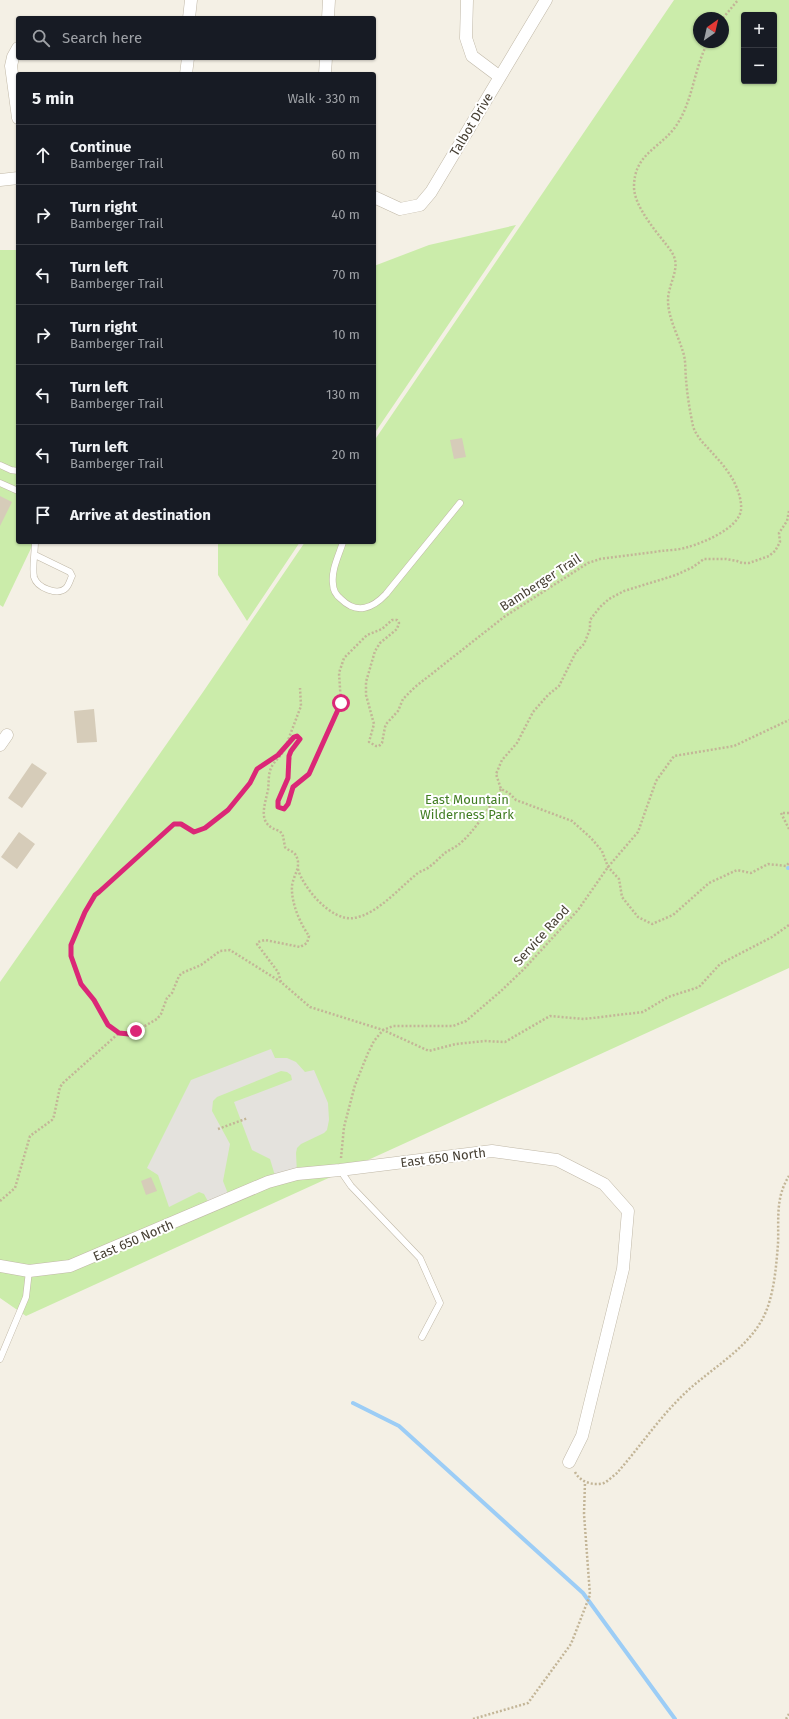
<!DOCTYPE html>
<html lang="en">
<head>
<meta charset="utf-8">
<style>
	:root { --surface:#171b24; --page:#20242c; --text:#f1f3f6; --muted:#9ea1a6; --line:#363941 }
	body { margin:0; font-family:"Fira Sans",sans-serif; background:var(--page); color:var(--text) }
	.controls { position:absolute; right:12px; top:12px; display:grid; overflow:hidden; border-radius:4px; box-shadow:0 1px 3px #0004 }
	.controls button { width:36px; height:36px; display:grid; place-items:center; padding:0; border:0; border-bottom:1px solid var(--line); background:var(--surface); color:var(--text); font:20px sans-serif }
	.compass { position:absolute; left:693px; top:12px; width:36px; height:36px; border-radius:50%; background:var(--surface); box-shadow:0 1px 3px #0004; rotate:34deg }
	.stop { position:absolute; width:12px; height:12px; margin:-9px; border:3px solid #db2777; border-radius:50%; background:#fff }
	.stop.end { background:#db2777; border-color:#fff; box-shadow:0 1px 4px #0008 }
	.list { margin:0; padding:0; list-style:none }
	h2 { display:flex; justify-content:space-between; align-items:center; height:52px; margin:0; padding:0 16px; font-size:17px }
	h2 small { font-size:13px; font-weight:400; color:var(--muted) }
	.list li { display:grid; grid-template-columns:26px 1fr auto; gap:12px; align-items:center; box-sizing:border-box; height:60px; padding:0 16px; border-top:1px solid var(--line) }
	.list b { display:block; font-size:15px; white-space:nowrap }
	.list p { margin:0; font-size:13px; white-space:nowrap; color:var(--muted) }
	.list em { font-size:13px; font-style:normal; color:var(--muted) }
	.icon { flex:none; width:22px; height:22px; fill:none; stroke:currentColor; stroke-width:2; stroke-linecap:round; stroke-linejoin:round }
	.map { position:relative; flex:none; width:789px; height:1719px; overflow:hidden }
	.search { position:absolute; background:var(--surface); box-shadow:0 1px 3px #0004; left:16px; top:16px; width:360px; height:44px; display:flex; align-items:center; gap:10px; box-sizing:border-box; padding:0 14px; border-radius:4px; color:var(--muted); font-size:15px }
	.panel { position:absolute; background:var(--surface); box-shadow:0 1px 3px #0004; left:16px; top:72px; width:360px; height:472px; border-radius:4px }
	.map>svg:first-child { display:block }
	.green { fill:#cbecaa; fill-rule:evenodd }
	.parking { fill:#e4e2dd }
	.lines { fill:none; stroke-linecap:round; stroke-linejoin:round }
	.stream { stroke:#9ccdf6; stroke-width:4 }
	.building { fill:#d6ccb9 }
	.service-casing { stroke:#c0b8a7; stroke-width:7 }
	.minor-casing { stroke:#c0b8a7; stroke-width:13 }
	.path { stroke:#c3b597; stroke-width:2.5; stroke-dasharray:2 2; stroke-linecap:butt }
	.service { stroke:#fff; stroke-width:6 }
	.minor { stroke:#fff; stroke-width:12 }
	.route { stroke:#db2777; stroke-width:5 }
	.labels { text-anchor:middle; stroke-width:4; stroke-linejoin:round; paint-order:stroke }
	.street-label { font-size:13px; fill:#474034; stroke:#fff }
	.park-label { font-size:13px; fill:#417d23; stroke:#fff }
</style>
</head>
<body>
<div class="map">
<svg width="789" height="1719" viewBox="0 0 789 1719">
	<rect width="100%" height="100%" fill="#f4f0e5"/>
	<path class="green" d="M674,0H789V968L26,1316L0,1298V982L203,692L305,542H374V441ZM744,15H774V81H744ZM699,18H723V42H699Z
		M516,225L374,434V266L429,245Z
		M0,250H18V542H34L3,607L0,605Z
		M218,542H300L247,621L218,575Z"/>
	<path class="parking" d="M271,1049L275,1058H287L296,1062L305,1072L314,1070L328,1103L329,1120L327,1130L324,1133L301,1144L297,1148L296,1153L297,1174L276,1179L270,1159L252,1150L234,1102L292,1080L291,1075L287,1072L281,1071L217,1097L213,1101L212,1111L230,1144L223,1181L230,1199L211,1207L204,1194L199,1192L169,1207L158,1175L147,1168L191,1080Z"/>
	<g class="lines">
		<path class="stream" d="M788,868H789
			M353,1403L399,1426L583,1593L675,1719"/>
	</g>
	<path class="building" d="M462,438L466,457L454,459L450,440Z
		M0,496L12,502L0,526Z
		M94,709L97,742L77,743L74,711Z
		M32,763L47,773L22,808L8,798Z
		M19,832L35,844L17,869L1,857Z
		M151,1177L157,1191L146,1195L141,1181Z"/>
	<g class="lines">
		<g class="service-casing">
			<path id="service" d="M0,465L11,470L18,471
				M0,483L18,491
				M35,542C35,552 32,568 34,577C37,588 58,596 66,588C69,585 70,580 72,576L70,572L35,555
				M343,542C339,555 331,570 333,584C333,590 336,595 341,599C357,615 373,608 386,594L460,503
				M340,1170L351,1186L420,1258L440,1303L422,1337
				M0,1359L26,1297L29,1271"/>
		</g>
		<g class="minor-casing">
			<path id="minor" d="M467,0L466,38L472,56L500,77
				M189,18L191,0
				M328,18L329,0
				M18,48L13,57L11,66L18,118
				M186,74L188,58
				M325,74L326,58
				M0,180L18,178
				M374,197L400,209L420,205L431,192L546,0
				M0,745L7,735
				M0,1266L29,1271L70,1266L268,1182L297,1174L340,1170L492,1151L557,1160L604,1184L628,1211L623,1269L582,1436L569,1462"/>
		</g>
		<path class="path" d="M723,18L738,0
			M708,42C693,70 693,105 673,130C656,150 634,156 634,187C634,205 654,229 665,243C669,248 674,254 675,260C678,271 668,287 668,300C668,318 678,335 683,352C686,360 685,370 686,379C687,394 690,412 693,426C697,439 707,446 715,456C721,462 727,470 732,478C737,487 742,499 741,510C739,528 703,543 688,547C679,550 669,550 661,551C640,554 620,556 600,559L588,563L504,617L415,687L403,699L398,711L387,723L385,727L382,743L379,746H376L369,742L374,724L366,695V682L375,651L380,643L397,629L399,623L397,620H392L382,629L367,635L344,658L339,673L341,703L340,708L309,774L293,787L286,807L284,809L278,807V801L288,778L291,751L300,739L297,736L293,737L278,755L257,769L250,783L228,810L205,828L194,832L181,823L174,824L95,895L85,912L71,945V956L81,984L94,1000L108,1025L119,1033L129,1034L136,1031L157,1019L161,1014L167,998L172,993L179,976L182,973L201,965L220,951L230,950L281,982L310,1007L383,1030L429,1051L456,1044L485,1041L505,1042L550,1016L584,1019L643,1012L668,997L699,987L720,964L772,937L789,925
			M789,511L787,521L779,533L780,542L775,551L769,556L749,563H742L737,561L726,559H704L693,567L676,575L624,591L609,599L600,607L590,620V629L584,644L576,652L559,686L548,695L533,712L517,743L502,760L496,774L501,789L509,793L516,800L572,821L591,838L602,851L608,867L619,879L622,897L638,917L652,924L673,915L709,883L737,870L751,873L768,864L786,866L789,863
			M287,743L301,706L300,688
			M789,813H781L789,829
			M298,869C303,888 332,922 354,918C378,914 400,887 418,873C422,870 426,870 429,867C435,863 440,857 445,853C449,850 454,848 458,845C473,834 490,806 501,789
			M281,982L278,972L257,944L258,942L265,940L300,947L307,943L309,936C300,923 291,903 292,886C293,875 303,866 295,854C293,851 287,850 285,847L283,836L280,831C257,825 264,808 268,790C269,783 268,775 271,768C274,761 282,756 285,748
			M218,1129L248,1118
			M341,1158L344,1127L355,1085L368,1053L374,1041L383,1030L393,1026H453L466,1021L501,991L524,969L578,910L608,867L638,832L656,781L674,756L734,746L789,720
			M0,1201L15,1188L30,1136L52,1120L54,1116L60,1087L63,1083L119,1033
			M575,1472C580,1482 593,1486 604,1483C608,1481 613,1476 617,1473C638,1449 657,1421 680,1398C706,1371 747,1351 764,1316C774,1295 776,1268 778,1244C779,1220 775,1198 789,1176
			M473,1719L528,1703L571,1644L590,1595L584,1514L585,1482
			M786,1719L789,1714"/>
		<use href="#service" class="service"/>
		<use href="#minor" class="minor"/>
	</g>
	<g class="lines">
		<path class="route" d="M136,1031L129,1034L119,1033L108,1025L94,1000L81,984L71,956V945L85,912L95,895L99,892L174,824H181L194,832L205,828L228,810L250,783L257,769L278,755L294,737L297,736L300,739L291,751L289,756L288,778L278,801V807L284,809L288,804L293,787L309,774L341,703"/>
	</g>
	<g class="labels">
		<g class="street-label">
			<text transform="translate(471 124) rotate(-59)" y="5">Talbot Drive</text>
			<text transform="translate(540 582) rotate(-33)" y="5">Bamberger Trail</text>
			<text transform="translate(541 935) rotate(-48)" y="5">Service Raod</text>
			<text transform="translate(443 1157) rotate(-7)" y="5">East 650 North</text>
			<text transform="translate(133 1240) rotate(-23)" y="5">East 650 North</text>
		</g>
		<g class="park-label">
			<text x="467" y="804">East Mountain<tspan x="467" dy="15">Wilderness Park</tspan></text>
		</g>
	</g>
</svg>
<div class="controls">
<button>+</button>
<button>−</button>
</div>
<svg class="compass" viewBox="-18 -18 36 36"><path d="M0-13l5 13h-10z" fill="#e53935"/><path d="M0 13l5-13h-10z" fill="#9ea1a6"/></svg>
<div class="stop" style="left:341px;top:703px"></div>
<div class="stop end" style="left:136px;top:1031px"></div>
<div class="search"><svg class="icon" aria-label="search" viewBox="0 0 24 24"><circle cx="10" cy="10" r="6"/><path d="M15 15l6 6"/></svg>Search here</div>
<section class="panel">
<h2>5 min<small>Walk · 330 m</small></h2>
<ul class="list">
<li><svg class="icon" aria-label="ahead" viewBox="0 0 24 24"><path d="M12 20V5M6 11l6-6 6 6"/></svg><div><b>Continue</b><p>Bamberger Trail</p></div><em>60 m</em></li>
<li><svg class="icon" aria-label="right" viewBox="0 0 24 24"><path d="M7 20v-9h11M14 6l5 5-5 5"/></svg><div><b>Turn right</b><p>Bamberger Trail</p></div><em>40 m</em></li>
<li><svg class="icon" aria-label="left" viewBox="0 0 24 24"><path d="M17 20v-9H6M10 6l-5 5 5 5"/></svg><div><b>Turn left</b><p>Bamberger Trail</p></div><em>70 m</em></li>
<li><svg class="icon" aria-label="right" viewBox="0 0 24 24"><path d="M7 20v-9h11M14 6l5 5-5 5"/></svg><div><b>Turn right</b><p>Bamberger Trail</p></div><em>10 m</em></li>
<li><svg class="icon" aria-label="left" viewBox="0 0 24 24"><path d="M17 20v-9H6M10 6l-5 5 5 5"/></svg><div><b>Turn left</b><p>Bamberger Trail</p></div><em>130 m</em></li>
<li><svg class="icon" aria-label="left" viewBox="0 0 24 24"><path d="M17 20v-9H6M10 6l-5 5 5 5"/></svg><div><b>Turn left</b><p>Bamberger Trail</p></div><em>20 m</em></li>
<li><svg class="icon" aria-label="arrive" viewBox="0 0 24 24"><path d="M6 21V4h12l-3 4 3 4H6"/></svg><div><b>Arrive at destination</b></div></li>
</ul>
</section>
</div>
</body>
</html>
